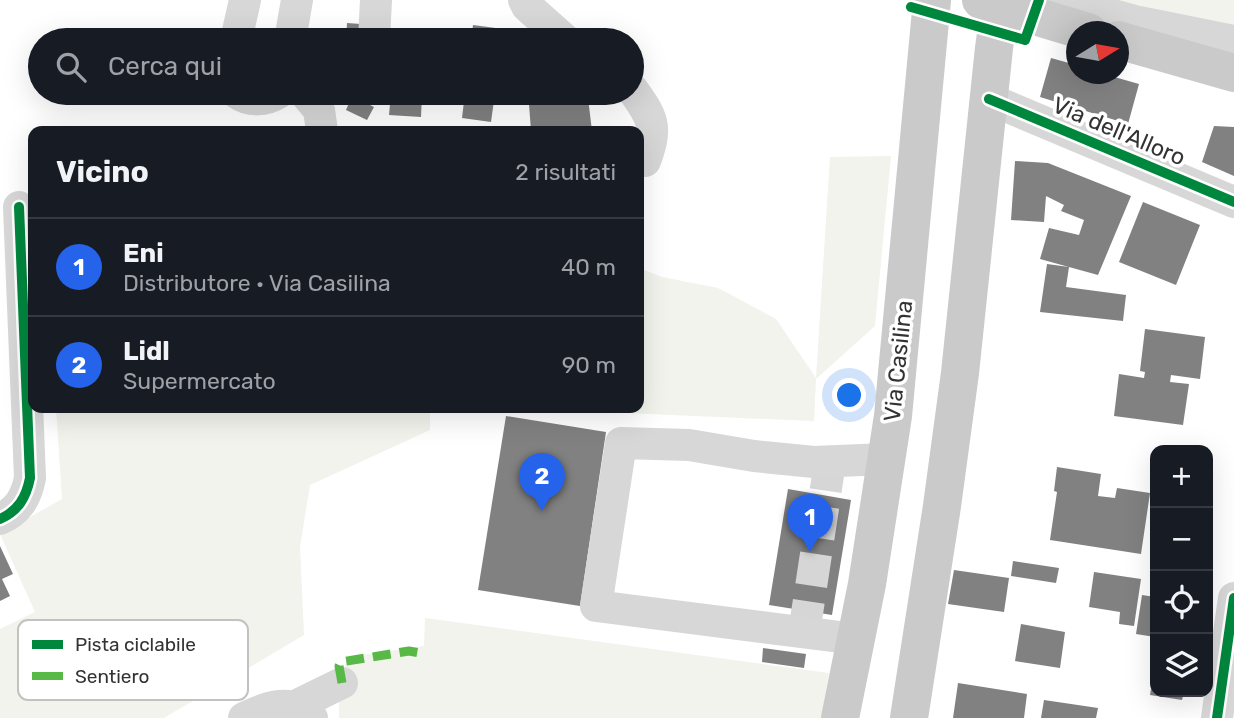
<!DOCTYPE html>
<html lang="it">
<head>
<meta charset="utf-8">
<style>
	:root { --surface:#171b24; --page:#242831; --text:#f1f3f6; --muted:#9ea1a6; --line:#363941; --accent:#2563eb }
	body { margin:0; font-family:Rubik,sans-serif; background:var(--page); color:var(--text) }
	.controls { position:absolute; right:21px; bottom:21px; display:grid; overflow:hidden; border-radius:14px; box-shadow:0 7px 28px #0002 }
	.controls button { width:63px; height:63px; display:grid; place-items:center; padding:0; border:0; border-bottom:2px solid var(--line); background:var(--surface); color:var(--text); font:35px sans-serif }
	.compass { position:absolute; left:1066px; top:21px; width:63px; height:63px; border-radius:50%; background:var(--surface); box-shadow:0 7px 28px #0002; rotate:79deg }
	.you { position:absolute; left:850px; top:396px; width:24px; height:24px; margin:-18px; border:5px solid #fff; border-radius:50%; background:#1a73e8; box-shadow:0 0 0 10px #1a73e833 }
	.badge { display:grid; place-items:center; width:46px; height:46px; border-radius:50%; background:var(--accent); color:#fff; font-size:23px; font-weight:700 }
	.pin { position:absolute; translate:-50% -58px; filter:drop-shadow(0 2px 4px #0008) }
	.pin::after { content:''; position:absolute; top:37px; width:24px; height:21px; background:inherit; clip-path:polygon(0 0,100% 0,50% 100%) }
	.list { margin:0; padding:0; list-style:none }
	h2 { display:flex; justify-content:space-between; align-items:center; height:91px; margin:0; padding:0 28px; font-size:30px }
	h2 small { font-size:23px; font-weight:400; color:var(--muted) }
	.list li { display:grid; grid-template-columns:46px 1fr auto; gap:21px; align-items:center; box-sizing:border-box; height:98px; padding:0 28px; border-top:2px solid var(--line) }
	.list b { display:block; font-size:26px; white-space:nowrap }
	.list p { margin:0; font-size:23px; white-space:nowrap; color:var(--muted) }
	.list em { font-size:23px; font-style:normal; color:var(--muted) }
	.icon { flex:none; width:38px; height:38px; fill:none; stroke:currentColor; stroke-width:2; stroke-linecap:round; stroke-linejoin:round }
	.map { position:relative; flex:none; width:1234px; height:718px; overflow:hidden }
	.search { position:absolute; background:var(--surface); box-shadow:0 7px 28px #0002; left:28px; top:28px; width:616px; height:77px; display:flex; align-items:center; gap:18px; box-sizing:border-box; padding:0 24px; border-radius:38px; color:var(--muted); font-size:26px }
	.panel { position:absolute; background:var(--surface); box-shadow:0 7px 28px #0002; left:28px; top:126px; width:616px; height:287px; border-radius:14px }
	.map>svg:first-child { display:block }
	.green { fill:#f1f3ec }
	.building { fill:#818181 }
	.lines { fill:none; stroke-linecap:round; stroke-linejoin:round }
	.minor-tunnel { stroke:#d6d6d6; stroke-width:32; stroke-dasharray:32 16; stroke-linecap:butt }
	.minor { stroke:#d7d7d7; stroke-width:32 }
	.major { stroke:#cacaca; stroke-width:38 }
	.quiet { stroke:#58b947; stroke-width:9; stroke-dasharray:18 9; stroke-linecap:butt }
	.cycleway-casing { stroke:#fff; stroke-width:15 }
	.cycleway { stroke:#00873e; stroke-width:10 }
	.labels { text-anchor:middle; stroke-width:7; stroke-linejoin:round; paint-order:stroke }
	.street-label { font-size:23px; fill:#333; stroke:#fff }
	.key { fill:#fff; stroke:#c2c2c2; stroke-width:2 }
	.key-label { font-size:19px; fill:#333 }
</style>
</head>
<body>
<div class="map">
<svg width="1234" height="718" viewBox="0 0 1234 718">
	<rect width="100%" height="100%" fill="#fff"/>
	<path class="green" d="M1087,0H1234V34Z
		M891,156L875,326L816,379L814,421L506,408H639V268L662,277L718,288L776,319L816,378L830,157Z
		M56,408H430V430L310,485L300,547L304,635L164,718H0V629L35,612L0,534L62,499Z
		M425,618L829,673L821,718H339V687L342,683L347,657L424,646Z"/>
	<path class="building" d="M347,23L361,24L360,40H346Z
		M473,25L503,29L501,40H471Z
		M1051,58L1076,65V74H1104L1139,84L1128,124L1040,97Z
		M391,93H422L421,117L389,115Z
		M465,93H495L491,122L462,118Z
		M352,96L374,107L367,120L346,110Z
		M588,98L592,131H531L529,104Z
		M1214,126L1234,127V176L1202,162Z
		M1015,161L1048,163L1131,196L1098,275L1040,259L1049,228L1079,235L1084,220L1061,211L1064,205L1046,196L1044,222L1011,220Z
		M1143,202L1200,225L1176,285L1119,262Z
		M1047,264L1069,267L1066,287L1126,295L1123,321L1040,312Z
		M1145,329L1205,337L1200,379L1171,375L1170,382L1189,384L1183,425L1114,416L1119,374L1144,378L1145,372L1140,371Z
		M506,416L606,432L580,606L478,590Z
		M1057,467L1101,474L1098,496L1115,498L1117,488L1150,493L1141,554L1050,540L1057,492L1054,491Z
		M788,489L851,500L832,615L769,605Z
		M0,546L13,574L2,579L10,596L0,601Z
		M1013,561L1059,568L1056,583L1011,576Z
		M954,570L1009,578L1004,612L948,604Z
		M1094,572L1141,579L1134,626L1119,624L1120,612L1089,607Z
		M1142,595L1155,597V637L1136,634Z
		M1021,624L1065,632L1060,668L1015,661Z
		M763,648L806,654L804,668L762,662Z
		M1154,669L1155,692H1184L1182,700L1150,695Z
		M958,683L1027,694L1024,718H953Z
		M1044,700L1098,708L1096,718H1041Z"/>
	<g class="lines">
		<path class="minor-tunnel" d="M804,633L830,462"/>
		<path class="minor" d="M524,0L527,6L565,40
			M1061,0L1134,21L1234,41
			M236,40L245,0
			M290,40L297,0
			M374,40L376,0
			M632,89C653,118 658,126 645,161
			M237,93C250,102 265,101 278,93
			M305,93L319,110L322,131
			M989,99L1234,202
			M0,519C18,511 26,498 30,478L19,207
			M856,639L596,606L621,443L689,445L754,456L814,462L886,459
			M295,706L342,683
			M244,718C267,707 292,697 312,718
			M1217,718L1234,598"/>
		<path class="major" d="M981,0L1088,32
			M1118,40L1234,73
			M840,718L867,584L893,416L932,0
			M909,718L942,506L960,373L994,48L1001,0"/>
		<path class="quiet" d="M342,683L339,666L341,662L409,651L420,653"/>
		<g class="cycleway-casing">
			<path id="cycleway" d="M911,7L1025,40L1039,0
				M989,99L1234,202
				M0,519C18,511 26,498 30,478L19,207
				M1217,718L1234,598"/>
		</g>
		<use href="#cycleway" class="cycleway"/>
	</g>
	<g class="labels">
		<g class="street-label">
			<text transform="translate(1119 131) rotate(23)" y="8">Via dell'Alloro</text>
			<text transform="translate(898 361) rotate(-84)" y="8">Via Casilina</text>
		</g>
	</g>
	<rect x="18" y="620" width="230" height="80" rx="10" class="key"/>
	<rect x="32" y="640" width="31" height="9" fill="#00873e"/>
	<rect x="32" y="672" width="31" height="8" fill="#58b947"/>
	<g class="key-label">
		<text x="75" y="651">Pista ciclabile</text>
		<text x="75" y="683">Sentiero</text>
	</g>
</svg>
<div class="controls">
<button>+</button>
<button>−</button>
<button><svg class="icon" aria-label="locate" viewBox="0 0 24 24"><circle cx="12" cy="12" r="6"/><path d="M12 2v4M12 18v4M2 12h4M18 12h4"/></svg></button>
<button><svg class="icon" aria-label="layers" viewBox="0 0 24 24"><path d="M12 4l9 5-9 5-9-5zM3 14l9 5 9-5"/></svg></button>
</div>
<svg class="compass" viewBox="-18 -18 36 36"><path d="M0-13l5 13h-10z" fill="#e53935"/><path d="M0 13l5-13h-10z" fill="#9ea1a6"/></svg>
<div class="you"></div>
<div class="pin badge" style="left:810px;top:552px">1</div>
<div class="pin badge" style="left:542px;top:511px">2</div>
<div class="search"><svg class="icon" aria-label="search" viewBox="0 0 24 24"><circle cx="10" cy="10" r="6"/><path d="M15 15l6 6"/></svg>Cerca qui</div>
<section class="panel">
<h2>Vicino<small>2 risultati</small></h2>
<ul class="list">
<li><span class="badge">1</span><div><b>Eni</b><p>Distributore · Via Casilina</p></div><em>40 m</em></li>
<li><span class="badge">2</span><div><b>Lidl</b><p>Supermercato</p></div><em>90 m</em></li>
</ul>
</section>
</div>
</body>
</html>
